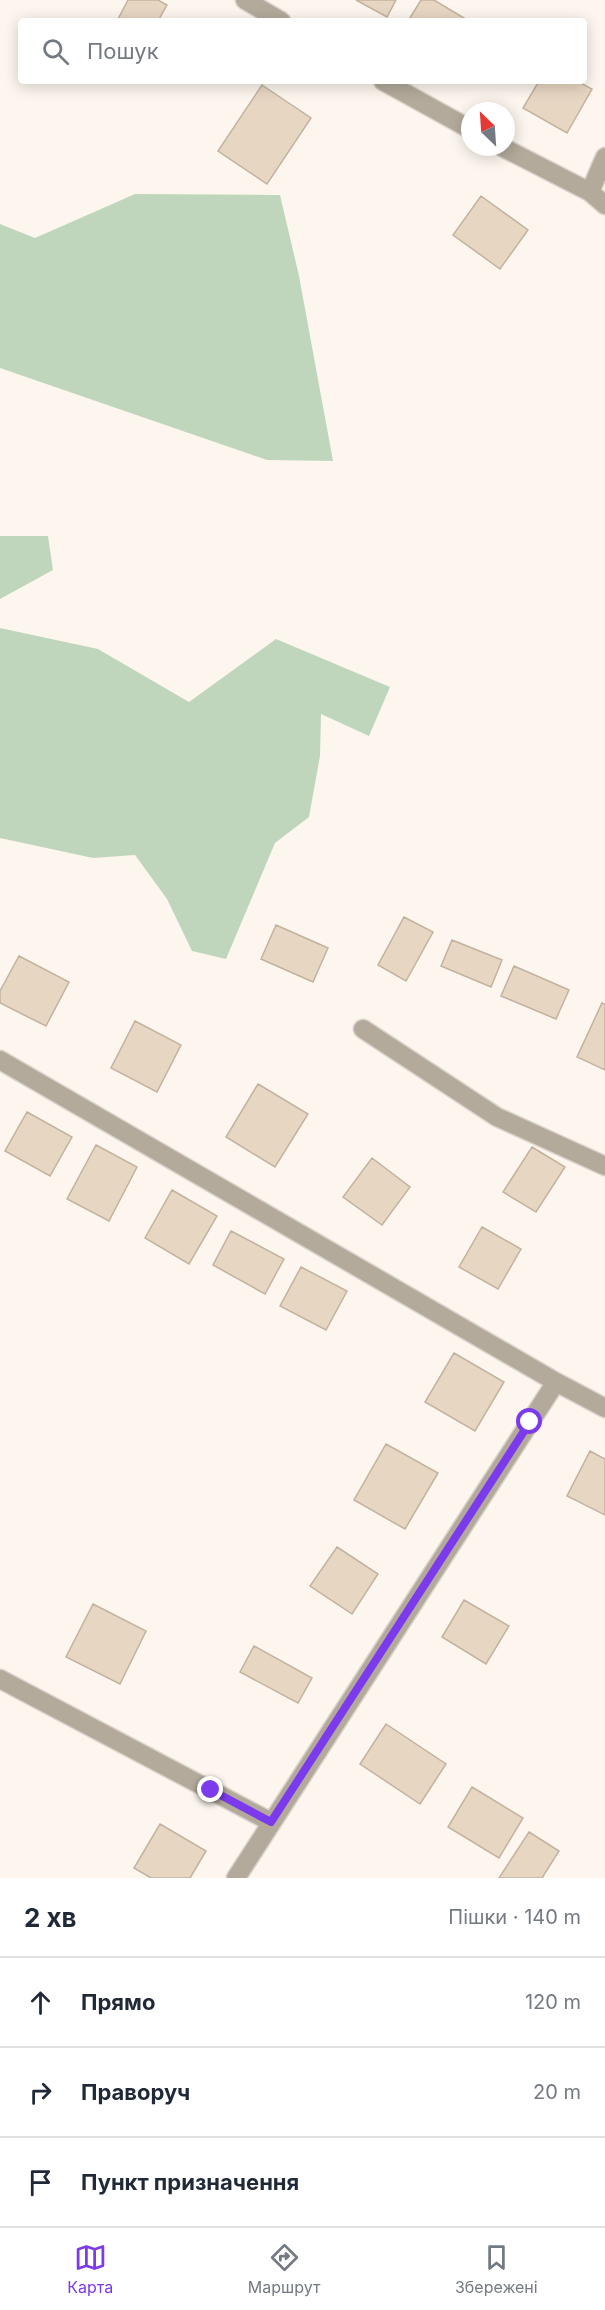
<!DOCTYPE html>
<html lang="uk">
<head>
<meta charset="utf-8">
<style>
	:root { --surface:#fff; --page:#f2f2f3; --text:#1f2937; --muted:#747a83; --line:#e0e1e3; --accent:#7c3aed }
	body { margin:0; font-family:Inter,sans-serif; background:var(--page); color:var(--text) }
	.compass { position:absolute; left:461px; top:102px; width:54px; height:54px; border-radius:50%; background:var(--surface); box-shadow:0 3px 15px #0003; rotate:335deg }
	.stop { position:absolute; width:18px; height:18px; margin:-14px; border:4px solid #7c3aed; border-radius:50%; background:#fff }
	.stop.end { background:#7c3aed; border-color:#fff; box-shadow:0 2px 6px #0008 }
	.list { margin:0; padding:0; list-style:none }
	h2 { display:flex; justify-content:space-between; align-items:center; height:78px; margin:0; padding:0 24px; font-size:26px }
	h2 small { font-size:20px; font-weight:400; color:var(--muted) }
	.list li { display:grid; grid-template-columns:39px 1fr auto; gap:18px; align-items:center; box-sizing:border-box; height:90px; padding:0 24px; border-top:2px solid var(--line) }
	.list b { display:block; font-size:22px; white-space:nowrap }
	.list em { font-size:20px; font-style:normal; color:var(--muted) }
	.icon { flex:none; width:33px; height:33px; fill:none; stroke:currentColor; stroke-width:2; stroke-linecap:round; stroke-linejoin:round }
	.map { position:relative; flex:none; width:605px; height:1878px; overflow:hidden }
	.search { position:absolute; background:var(--surface); box-shadow:0 3px 15px #0003; left:18px; right:18px; top:18px; height:66px; display:flex; align-items:center; gap:15px; box-sizing:border-box; padding:0 21px; border-radius:6px; color:var(--muted); font-size:22px }
	.sheet { height:348px; background:var(--surface) }
	nav { display:flex; justify-content:space-around; align-items:center; box-sizing:border-box; height:84px; border-top:2px solid var(--line); background:var(--surface); font-size:16px; color:var(--muted) }
	nav a { display:grid; justify-items:center; gap:3px }
	nav .on { color:var(--accent) }
	.map>svg:first-child { display:block }
	.green { fill:#c0d6bc }
	.building { fill:#e7d6c2; stroke:#c2b29e; stroke-width:1.5 }
	.lines { fill:none; stroke-linecap:round; stroke-linejoin:round }
	.minor-casing { stroke:#dad3cb; stroke-width:21 }
	.minor { stroke:#b3aa9b; stroke-width:18 }
	.route { stroke:#7c3aed; stroke-width:8 }
</style>
</head>
<body>
<div class="map">
<svg width="605" height="1878" viewBox="0 0 605 1878">
	<rect width="100%" height="100%" fill="#fdf6ee"/>
	<path class="green" d="M135,194L280,195L299,276L333,461L267,460L0,368V224L35,238Z
		M0,536H48L53,570L0,599Z
		M0,628L98,649L189,702L276,639L390,687L369,736L321,714L320,756L309,817L275,843L226,959L192,951L167,899L135,855L93,858L0,838Z"/>
	<path class="building" d="M128,0H158L167,5L158,21H117Z
		M356,0H396L387,17Z
		M421,0H434L469,21H408Z
		M539,81H577L592,89L567,133L523,108Z
		M262,85L311,118L267,184L218,151Z
		M481,196L528,230L500,269L453,235Z
		M404,917L433,932L406,981L378,965Z
		M276,925L328,948L313,982L261,959Z
		M452,940L502,960L491,987L441,966Z
		M19,956L69,982L46,1026L0,1003V991Z
		M514,966L569,990L556,1019L501,996Z
		M602,1003L605,1004V1070L577,1057Z
		M135,1021L181,1045L157,1092L111,1068Z
		M258,1084L308,1114L275,1167L226,1137Z
		M27,1112L72,1137L50,1176L5,1151Z
		M96,1145L137,1167L109,1221L67,1199Z
		M532,1147L565,1167L536,1212L503,1192Z
		M372,1158L410,1187L382,1225L343,1197Z
		M172,1190L217,1216L189,1264L145,1238Z
		M482,1227L521,1249L498,1289L459,1267Z
		M231,1231L284,1259L265,1294L213,1265Z
		M301,1267L347,1291L326,1330L280,1306Z
		M454,1353L504,1382L475,1431L425,1402Z
		M386,1444L438,1473L405,1529L354,1500Z
		M590,1451L605,1459V1515L567,1496Z
		M337,1547L378,1574L352,1614L310,1586Z
		M464,1600L509,1626L486,1664L442,1637Z
		M93,1604L146,1631L120,1684L66,1657Z
		M254,1646L312,1678L298,1703L240,1672Z
		M386,1724L446,1764L420,1804L360,1764Z
		M472,1787L523,1818L499,1858L448,1827Z
		M160,1824L206,1851L190,1878H151L134,1868Z
		M529,1832L559,1851L542,1878H499Z"/>
	<g class="lines">
		<g class="minor-casing">
			<path id="minor" d="M245,0L281,21
				M383,81L470,129
				M502,147L590,192L605,205
				M590,192L605,157
				M363,1029L497,1117L605,1166
				M0,1060L556,1382L605,1408
				M0,1679L271,1822
				M236,1878L556,1382"/>
		</g>
		<use href="#minor" class="minor"/>
	</g>
	<g class="lines">
		<path class="route" d="M211,1790L271,1822L530,1422"/>
	</g>
</svg>
<svg class="compass" viewBox="-18 -18 36 36"><path d="M0-13l5 13h-10z" fill="#e53935"/><path d="M0 13l5-13h-10z" fill="#747a83"/></svg>
<div class="stop" style="left:530px;top:1422px"></div>
<div class="stop end" style="left:211px;top:1790px"></div>
<div class="search"><svg class="icon" aria-label="search" viewBox="0 0 24 24"><circle cx="10" cy="10" r="6"/><path d="M15 15l6 6"/></svg>Пошук</div>
</div>
<section class="sheet">
<h2>2 хв<small>Пішки · 140 m</small></h2>
<ul class="list">
<li><svg class="icon" aria-label="ahead" viewBox="0 0 24 24"><path d="M12 20V5M6 11l6-6 6 6"/></svg><div><b>Прямо</b></div><em>120 m</em></li>
<li><svg class="icon" aria-label="right" viewBox="0 0 24 24"><path d="M7 20v-9h11M14 6l5 5-5 5"/></svg><div><b>Праворуч</b></div><em>20 m</em></li>
<li><svg class="icon" aria-label="arrive" viewBox="0 0 24 24"><path d="M6 21V4h12l-3 4 3 4H6"/></svg><div><b>Пункт призначення</b></div></li>
</ul>
</section>
<nav>
<a class="on"><svg class="icon" aria-label="map" viewBox="0 0 24 24"><path d="M3 6l6-2 6 2 6-2v14l-6 2-6-2-6 2zM9 4v14M15 6v14"/></svg>Карта</a>
<a><svg class="icon" aria-label="directions" viewBox="0 0 24 24"><path d="M12 3l9 9-9 9-9-9zM9 14v-3h6M13 9l2 2-2 2"/></svg>Маршрут</a>
<a><svg class="icon" aria-label="saved" viewBox="0 0 24 24"><path d="M7 4h10v16l-5-4-5 4z"/></svg>Збережені</a>
</nav>
</body>
</html>
